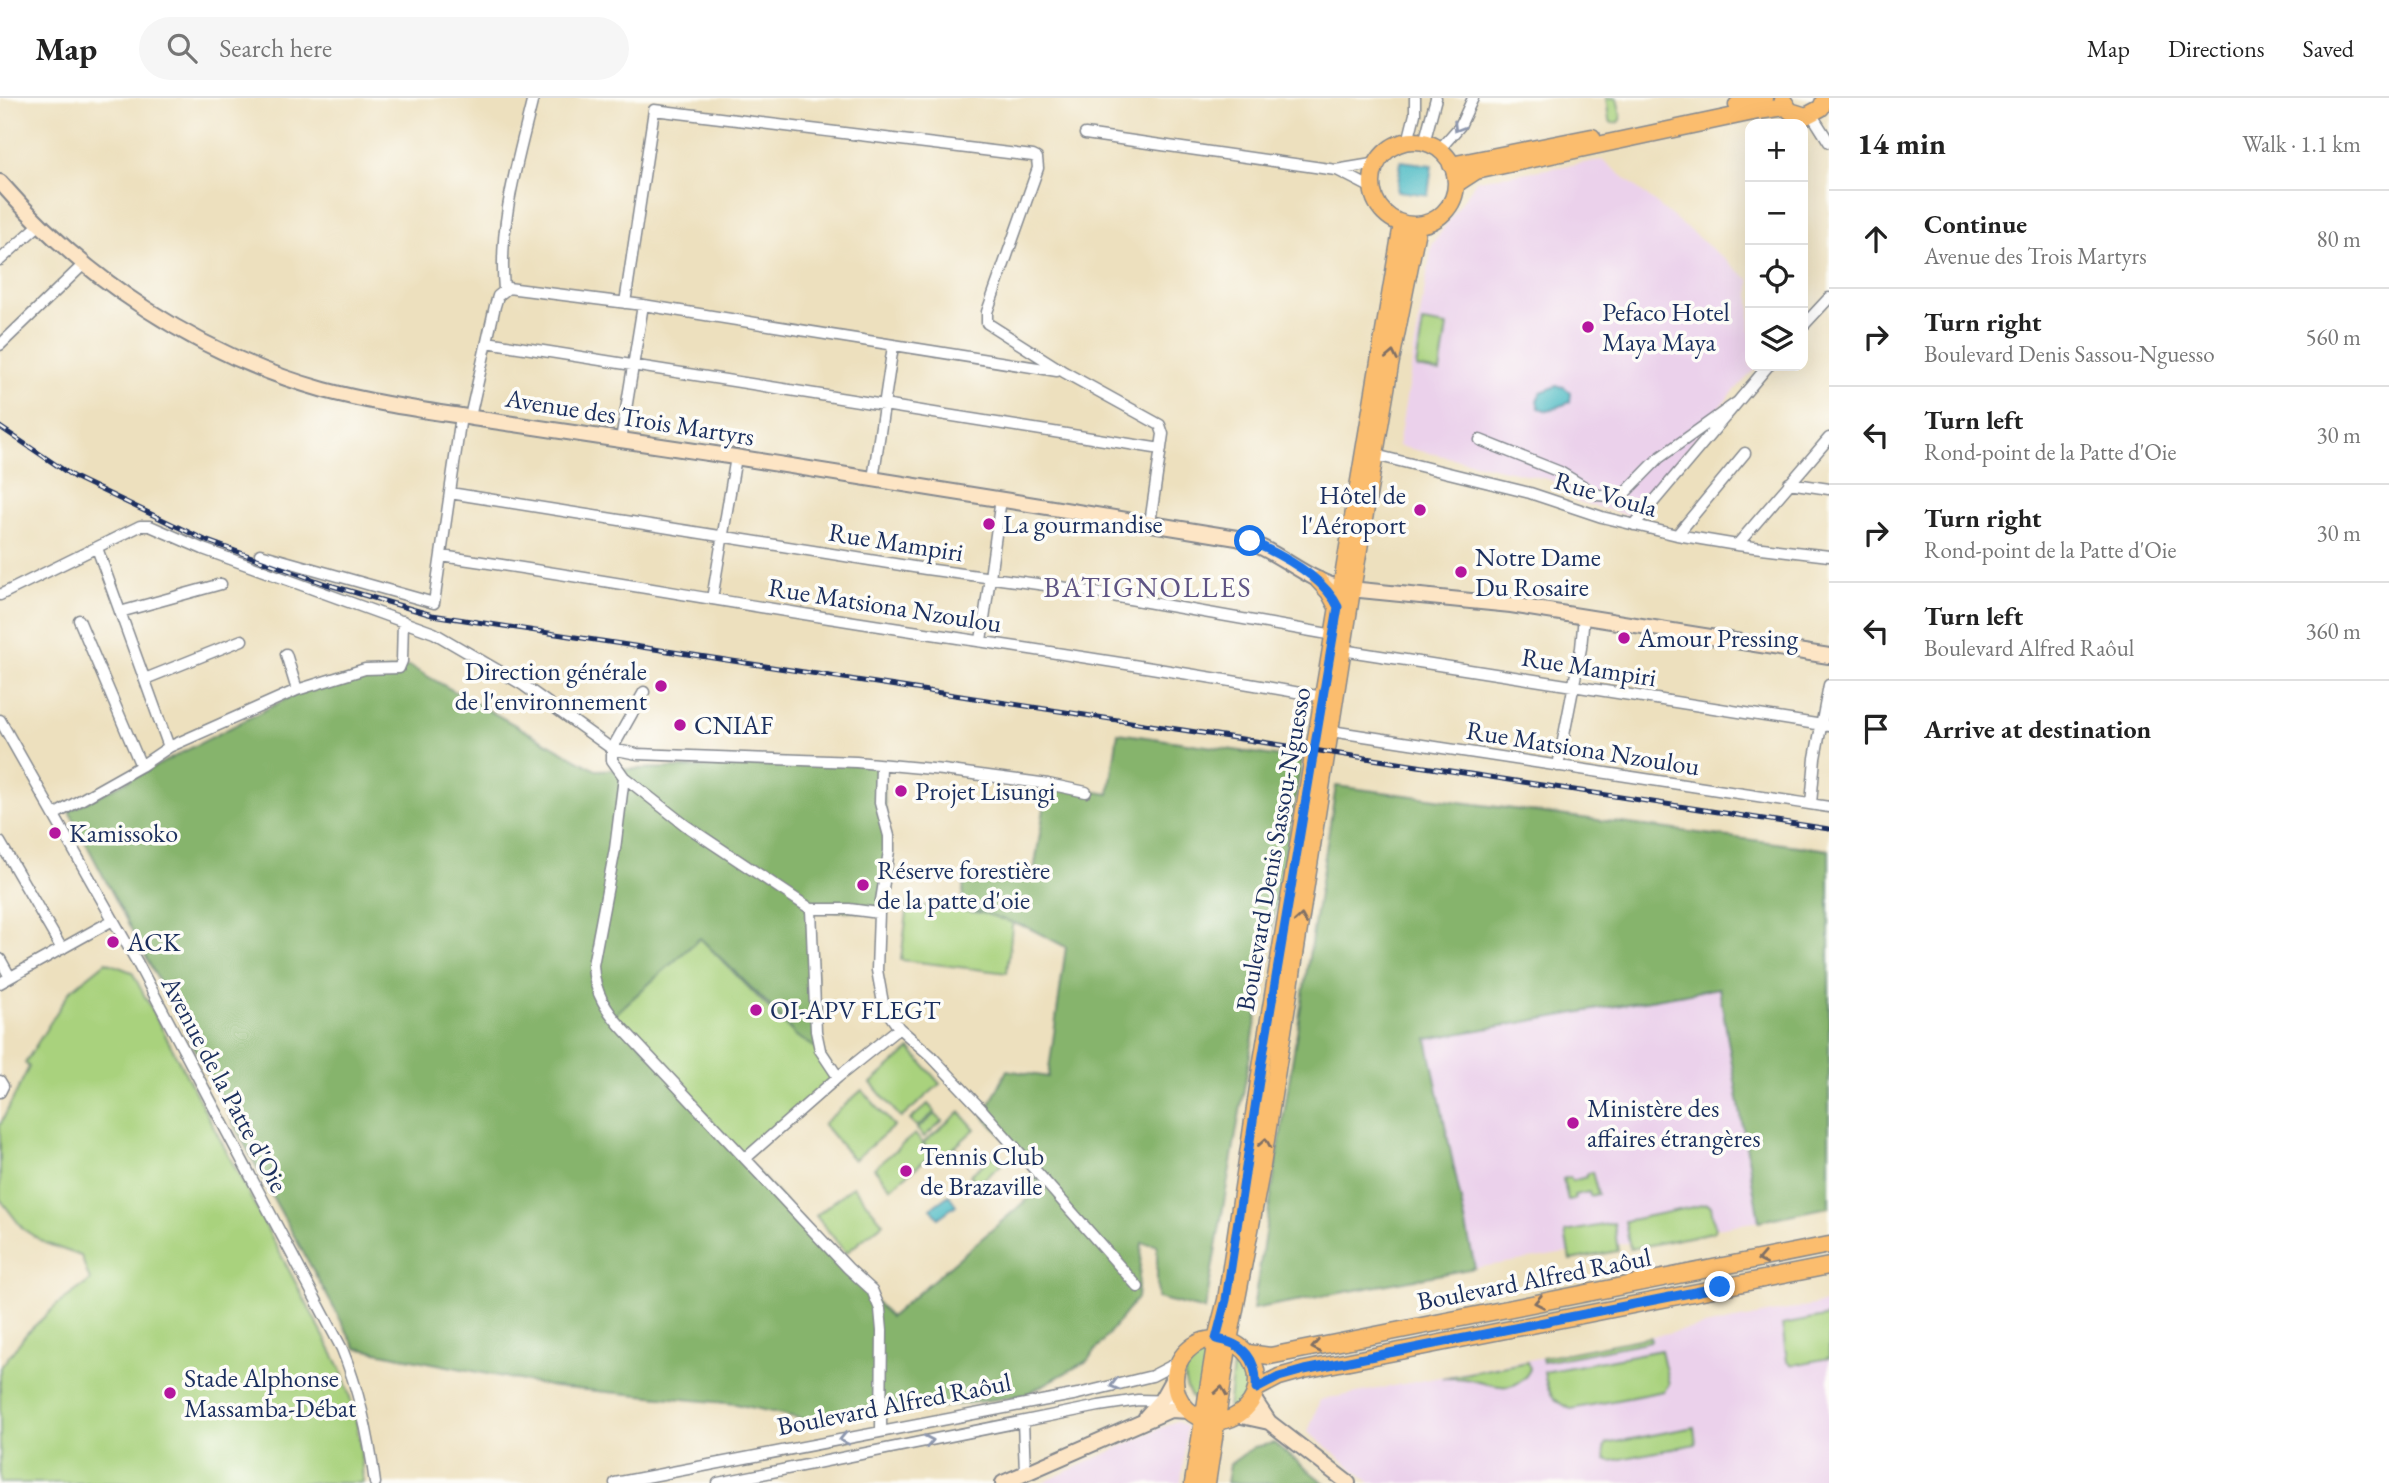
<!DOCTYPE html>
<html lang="en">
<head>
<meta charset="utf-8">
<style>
	:root { --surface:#fff; --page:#f6f6f6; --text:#222; --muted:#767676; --line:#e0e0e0 }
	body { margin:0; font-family:"EB Garamond",serif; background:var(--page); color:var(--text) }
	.controls { position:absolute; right:21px; top:21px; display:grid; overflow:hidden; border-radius:14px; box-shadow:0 7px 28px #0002 }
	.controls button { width:63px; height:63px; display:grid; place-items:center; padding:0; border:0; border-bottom:2px solid var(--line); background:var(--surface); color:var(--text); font:35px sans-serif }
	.stop { position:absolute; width:21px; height:21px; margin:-16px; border:5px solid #1a73e8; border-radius:50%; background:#fff }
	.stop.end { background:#1a73e8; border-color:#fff; box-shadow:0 2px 7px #0008 }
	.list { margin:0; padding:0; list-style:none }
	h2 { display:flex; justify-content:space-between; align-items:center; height:91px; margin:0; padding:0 28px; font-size:30px }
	h2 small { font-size:23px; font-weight:400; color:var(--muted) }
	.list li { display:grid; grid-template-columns:46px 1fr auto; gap:21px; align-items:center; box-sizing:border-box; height:98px; padding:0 28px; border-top:2px solid var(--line) }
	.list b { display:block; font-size:26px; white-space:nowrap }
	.list p { margin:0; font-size:23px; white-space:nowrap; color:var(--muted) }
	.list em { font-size:23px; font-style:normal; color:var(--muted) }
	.icon { flex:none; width:38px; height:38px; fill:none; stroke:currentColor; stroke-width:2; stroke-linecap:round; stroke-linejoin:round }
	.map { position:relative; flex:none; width:1829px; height:1385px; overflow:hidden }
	header { display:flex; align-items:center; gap:42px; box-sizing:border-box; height:98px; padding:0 35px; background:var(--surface); border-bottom:2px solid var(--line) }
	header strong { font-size:33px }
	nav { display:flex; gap:38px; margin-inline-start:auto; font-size:24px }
	.search { width:490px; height:63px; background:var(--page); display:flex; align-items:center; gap:18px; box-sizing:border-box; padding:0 24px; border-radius:38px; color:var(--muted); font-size:26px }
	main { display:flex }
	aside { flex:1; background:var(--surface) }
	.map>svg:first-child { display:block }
	.built { fill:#ebd1eb }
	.green { fill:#a9d27d; stroke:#62806e; stroke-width:2 }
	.forest { fill:#86b46c; stroke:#507265; stroke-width:2 }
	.water { fill:#4ab9c3; stroke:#327490; stroke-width:2 }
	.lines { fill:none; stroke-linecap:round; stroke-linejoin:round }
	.street-casing { stroke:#84888e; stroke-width:13 }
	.secondary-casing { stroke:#84888e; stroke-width:18 }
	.primary-casing { stroke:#84888e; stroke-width:19 }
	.street { stroke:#fff; stroke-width:10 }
	.secondary { stroke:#fde5c5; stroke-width:14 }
	.primary { stroke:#fbbd6e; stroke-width:16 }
	.rail-casing { stroke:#1b2f5e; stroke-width:5 }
	.rail { stroke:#fdfcf7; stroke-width:2.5; stroke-dasharray:8; stroke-linecap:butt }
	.oneway { stroke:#8d97ae }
	.oneway2 { stroke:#806f65 }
	.route { stroke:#1a73e8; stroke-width:9 }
	.poi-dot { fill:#b5179e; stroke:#fdfcf7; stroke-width:2.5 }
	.labels { text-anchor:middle; stroke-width:7; stroke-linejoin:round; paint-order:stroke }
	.poi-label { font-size:26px; fill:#1b2f5e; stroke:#fdfcf7; text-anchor:start }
	.street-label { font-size:26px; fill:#1b2f5e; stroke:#fdfcf7 }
	.neighbourhood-label { font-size:28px; letter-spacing:2px; fill:#5f5484; stroke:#fdfcf7 }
</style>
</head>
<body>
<header>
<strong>Map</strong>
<div class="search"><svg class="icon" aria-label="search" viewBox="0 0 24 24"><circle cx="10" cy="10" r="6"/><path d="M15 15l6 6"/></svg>Search here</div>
<nav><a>Map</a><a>Directions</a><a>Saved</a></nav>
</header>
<main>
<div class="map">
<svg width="1829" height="1385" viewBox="0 0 1829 1385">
	<rect width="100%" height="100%" fill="#fdfcf7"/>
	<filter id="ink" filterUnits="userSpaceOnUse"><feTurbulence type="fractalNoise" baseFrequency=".0143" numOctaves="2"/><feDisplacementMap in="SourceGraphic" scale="14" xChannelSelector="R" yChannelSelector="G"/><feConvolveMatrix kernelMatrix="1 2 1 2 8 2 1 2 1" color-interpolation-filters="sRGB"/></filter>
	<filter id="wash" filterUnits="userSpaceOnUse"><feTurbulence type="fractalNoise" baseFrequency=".00686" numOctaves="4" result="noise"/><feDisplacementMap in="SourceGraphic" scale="28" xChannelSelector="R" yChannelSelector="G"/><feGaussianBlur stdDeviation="1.57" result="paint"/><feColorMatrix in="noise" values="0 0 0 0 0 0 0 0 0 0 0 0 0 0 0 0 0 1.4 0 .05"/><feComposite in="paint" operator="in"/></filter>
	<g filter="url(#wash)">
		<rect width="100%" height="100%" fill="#ede0be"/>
		<path class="built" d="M1603,62L1750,182V268H1758L1720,308L1634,419L1575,403L1551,382L1398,348L1432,147L1477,82Z
			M1719,890L1759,1123L1475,1170L1426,941Z
			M1829,1204V1385H1371L1308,1334L1320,1302Z
			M1176,1323L1187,1329L1181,1385H1042Z"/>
		<path class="green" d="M1606,0H1617L1621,18L1619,24L1612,25L1609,22Z
			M1423,224L1447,228L1440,274L1416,270Z
			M908,806L1013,819L1007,875L901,862Z
			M700,840L796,938L820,952L838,979L746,1060L614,917Z
			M106,864L132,874L341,1271C356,1315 361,1338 363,1385H0V1270L27,1235L58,1206L90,1183L81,1158L45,1145L23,1131L0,1101V1027L29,969L25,965L70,893Z
			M910,951L940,986L901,1020L871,985Z
			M862,992L894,1028L854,1062L823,1026Z
			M928,1006L935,1014L917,1029L910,1022Z
			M960,1014L975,1031L939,1063L923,1045Z
			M935,1016L942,1023L924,1039L917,1031Z
			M915,1036L931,1057L891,1090L874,1070Z
			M994,1057L1002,1066L978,1086L970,1077Z
			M1592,1074L1598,1096L1590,1098L1589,1094L1574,1097L1575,1101L1568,1102L1563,1081L1570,1079L1572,1083L1586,1079V1076Z
			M853,1088L883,1125L846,1155L816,1118Z
			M1707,1106L1711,1108L1715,1131L1713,1134L1630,1151L1625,1123Z
			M1614,1125L1618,1153L1570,1162L1565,1134Z
			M1829,1218V1260L1793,1267L1787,1263L1782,1227Z
			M1650,1239L1651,1243L1543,1264L1542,1260Z
			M1209,1247L1199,1307C1178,1290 1179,1255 1209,1247Z
			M1235,1252C1260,1264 1256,1306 1228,1311Z
			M1661,1252L1669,1286L1664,1293L1571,1311C1552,1303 1547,1294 1544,1274Z
			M1528,1264L1530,1271C1516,1300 1489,1285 1465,1281C1458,1280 1450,1280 1442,1280Z
			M1694,1329L1696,1346L1611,1363L1606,1361L1604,1351L1606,1346Z"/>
		<path class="forest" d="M409,568L596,672L859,665L881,668L888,737L879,815L811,811L820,952L796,938L768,906L700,840L614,917L890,1219L1036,1094L1033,1072L984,1018L1007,972L1048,979L1066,849L1029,830L962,808L964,780L1034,773L1048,686L1109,696L1118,635L1302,662L1205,1212L1157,1200V1147L1142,1145L1137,1200L1087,1263L1025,1297L943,1309L862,1310L816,1324L736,1306L554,1289L356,1250L266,1087L69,713L313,587Z
			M1336,688L1829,752V1109L1759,1123L1719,890L1427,941L1475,1170L1253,1211Z
			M1274,1345L1324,1385H1227L1230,1366L1254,1349Z"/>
		<path class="water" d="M1401,63L1432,67L1428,97L1397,93Z
			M1557,288L1564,289L1571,295L1570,304L1548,313L1539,310L1537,303L1541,294Z
			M949,1097L956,1107L938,1120L931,1110Z"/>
	</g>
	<g filter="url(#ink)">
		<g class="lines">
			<g class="street-casing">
				<path id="street" d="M1812,17L1829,44
					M1085,36L1336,72L1378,65
					M1408,44L1415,16V0
					M1424,45L1436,0
					M1439,52L1460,28L1473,0
					M1337,72L1372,90
					M0,162L40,126
					M504,191C498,127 518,62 533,0
					M625,205L654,12L1033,58L1037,60L1038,70L987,214V225L1064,274L1160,327L1163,336L1150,425
					M1803,228L1829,200
					M487,244L1161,351
					M0,247L84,166
					M470,319L495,208L498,198L508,190L643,207L1057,273
					M621,342L643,207
					M1480,342L1560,374L1598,397L1621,399L1659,360L1736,305
					M1375,357L1530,395L1602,419L1677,437L1737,447L1829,458
					M873,381L893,248
					M1789,385L1829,391
					M450,395L926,471L1067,490L1334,537
					M1634,427L1768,268
					M1677,437L1745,355
					M1737,447L1829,340
					M97,450L169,649
					M260,456L434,505L461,318
					M441,458C577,477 712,502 848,523C1006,548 1165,570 1323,599
					M0,497L140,428H150L203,451L434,535L523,587L612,651L637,656L856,664L943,672L1048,686L1086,694
					M712,501L736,359
					M120,514L221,486
					M79,522L141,668
					M981,543L1001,401
					M1342,552L1829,628
					M286,556L297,592
					M145,581L242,542
					M644,594L612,651V662L624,679L685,727L811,811H849L879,815
					M0,622L137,864L342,1251C360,1295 369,1338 375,1385
					M1331,633L1829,709
					M881,668L880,705L889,738V753L879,815L877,872L883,905L889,916L899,930L931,958L983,1013L1138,1189
					M1558,668L1581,550L1584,518
					M624,679L615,751L593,867C594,895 607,914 626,934L848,1170L872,1192L880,1211L882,1233L881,1332
					M1811,706L1815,660L1829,587
					M54,717L141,668L169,649L297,592L365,571L399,570L402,563L403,523
					M0,744L62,851
					M811,811L816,933L820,952L838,979L899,930
					M0,861L10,879
					M0,885L113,822
					M0,983L3,988L0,994
					M746,1060L838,979
					M1023,1324L1025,1374
					M615,1385L1078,1296L1152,1278L1179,1264
					M718,1385L1099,1308L1138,1302L1182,1303"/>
			</g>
			<g class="secondary-casing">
				<path id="secondary" d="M0,84C84,181 199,257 324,292C372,305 423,312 473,320C560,333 648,346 735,359C902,386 1070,412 1237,440C1275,450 1303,480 1340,490L1511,507L1829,558
					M1253,1300L1269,1324L1348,1385
					M1237,1317L1269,1324
					M1146,1319L1161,1302L1176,1275
					M1003,1385L1170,1312L1190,1313"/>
			</g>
			<g class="primary-casing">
				<path id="primary" d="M1783,2L1790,13L1806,18L1821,10L1825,0
					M1737,7L1765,0
					M1372 85a42 42 0 1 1 84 0a42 42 0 1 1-84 0Z
					M1451,67L1592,39
					M1456,86L1476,73L1758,13L1786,9
					M1318,482L1329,494L1337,509
					M1175 1282a41 41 0 1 1 82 0a41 41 0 1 1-82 0Z
					M1248,1255L1270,1258L1829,1147
					M1256,1291L1279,1279L1304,1272L1829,1168
					M1193,1385L1216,1241L1226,1202L1262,963L1402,126
					M1207,1385L1229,1243L1261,1074L1352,492L1390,268L1418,127"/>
			</g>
			<use href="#street" class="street"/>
			<use href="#secondary" class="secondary"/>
			<use href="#primary" class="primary"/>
			<g class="rail-casing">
				<path id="rail" d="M0,329L74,379L205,442L326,486L432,517L1829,731"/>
			</g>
			<use href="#rail" class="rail"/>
		</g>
		<defs><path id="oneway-chevron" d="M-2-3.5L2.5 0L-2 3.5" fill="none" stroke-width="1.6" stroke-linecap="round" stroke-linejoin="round" transform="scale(1.75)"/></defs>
		<g class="oneway">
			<use href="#oneway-chevron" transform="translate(1458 29) rotate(122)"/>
			<use href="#oneway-chevron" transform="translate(1115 1287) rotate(165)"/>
			<use href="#oneway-chevron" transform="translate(844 1341) rotate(167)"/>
			<use href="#oneway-chevron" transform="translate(929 1343) rotate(-11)"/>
		</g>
		<g class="oneway2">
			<use href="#oneway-chevron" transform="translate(1392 258) rotate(-79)"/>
			<use href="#oneway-chevron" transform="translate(1301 821) rotate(-81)"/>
			<use href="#oneway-chevron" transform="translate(1265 1045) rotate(-81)"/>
			<use href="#oneway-chevron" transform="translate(1762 1161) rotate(169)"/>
			<use href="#oneway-chevron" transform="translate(1539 1204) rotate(169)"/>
			<use href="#oneway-chevron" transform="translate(1316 1249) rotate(169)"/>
			<use href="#oneway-chevron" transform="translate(1221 1293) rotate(-81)"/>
		</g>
	</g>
	<g class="lines" filter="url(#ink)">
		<path class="route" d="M1250,443C1280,456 1324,479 1338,509L1262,963L1226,1202L1216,1241C1244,1245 1258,1262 1256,1291L1279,1279L1304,1272L1720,1189"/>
	</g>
	<g class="poi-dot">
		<circle cx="1588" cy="229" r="7"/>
		<circle cx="1420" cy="412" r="7"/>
		<circle cx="989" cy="426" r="7"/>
		<circle cx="1461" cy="474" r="7"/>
		<circle cx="1624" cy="540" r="7"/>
		<circle cx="661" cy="588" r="7"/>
		<circle cx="680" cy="627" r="7"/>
		<circle cx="901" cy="693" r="7"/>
		<circle cx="55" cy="735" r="7"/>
		<circle cx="863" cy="787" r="7"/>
		<circle cx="113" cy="844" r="7"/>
		<circle cx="756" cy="912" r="7"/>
		<circle cx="1573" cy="1025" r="7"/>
		<circle cx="906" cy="1073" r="7"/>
		<circle cx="170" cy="1295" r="7"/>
	</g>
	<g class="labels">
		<g class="poi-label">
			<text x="1602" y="223">Pefaco Hotel<tspan x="1602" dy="30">Maya Maya</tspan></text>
			<text x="1406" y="406" text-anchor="end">Hôtel de<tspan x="1406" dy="30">l'Aéroport</tspan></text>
			<text x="1003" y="435">La gourmandise</text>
			<text x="1475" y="468">Notre Dame<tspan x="1475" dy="30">Du Rosaire</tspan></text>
			<text x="1638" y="549">Amour Pressing</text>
			<text x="647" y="582" text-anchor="end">Direction générale<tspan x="647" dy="30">de l'environnement</tspan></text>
			<text x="694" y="636">CNIAF</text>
			<text x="915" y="702">Projet Lisungi</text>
			<text x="69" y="744">Kamissoko</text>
			<text x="877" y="781">Réserve forestière<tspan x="877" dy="30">de la patte d'oie</tspan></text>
			<text x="127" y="853">ACK</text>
			<text x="770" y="921">OI-APV FLEGT</text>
			<text x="1587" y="1019">Ministère des<tspan x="1587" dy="30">affaires étrangères</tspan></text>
			<text x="920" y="1067">Tennis Club<tspan x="920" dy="30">de Brazaville</tspan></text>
			<text x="184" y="1289">Stade Alphonse<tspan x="184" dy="30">Massamba-Débat</tspan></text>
		</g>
		<g class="street-label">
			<text transform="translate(630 319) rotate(9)" y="9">Avenue des Trois Martyrs</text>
			<text transform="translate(1606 396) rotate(16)" y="9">Rue Voula</text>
			<text transform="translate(896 444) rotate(9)" y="9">Rue Mampiri</text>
			<text transform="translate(885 507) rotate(9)" y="9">Rue Matsiona Nzoulou</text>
			<text transform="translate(1589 569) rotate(9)" y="9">Rue Mampiri</text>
			<text transform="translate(1583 650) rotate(9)" y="9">Rue Matsiona Nzoulou</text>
			<text transform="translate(1273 751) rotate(-80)" y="9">Boulevard Denis Sassou-Nguesso</text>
			<text transform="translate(225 986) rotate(62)" y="9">Avenue de la Patte d'Oie</text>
			<text transform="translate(1534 1181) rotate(-11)" y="9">Boulevard Alfred Raôul</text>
			<text transform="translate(894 1306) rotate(-11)" y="9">Boulevard Alfred Raôul</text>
		</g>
		<g class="neighbourhood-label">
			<text x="1148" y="499">BATIGNOLLES</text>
		</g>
	</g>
</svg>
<div class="controls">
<button>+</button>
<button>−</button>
<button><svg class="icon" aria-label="locate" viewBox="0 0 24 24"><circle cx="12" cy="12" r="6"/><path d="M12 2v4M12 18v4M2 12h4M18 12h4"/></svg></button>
<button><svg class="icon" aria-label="layers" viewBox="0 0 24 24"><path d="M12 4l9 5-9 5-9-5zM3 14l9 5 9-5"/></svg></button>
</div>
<div class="stop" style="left:1250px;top:443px"></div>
<div class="stop end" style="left:1720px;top:1189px"></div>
</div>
<aside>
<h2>14 min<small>Walk · 1.1 km</small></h2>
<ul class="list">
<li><svg class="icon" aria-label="ahead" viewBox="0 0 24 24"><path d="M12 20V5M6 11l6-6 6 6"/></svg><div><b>Continue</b><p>Avenue des Trois Martyrs</p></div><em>80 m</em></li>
<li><svg class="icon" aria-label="right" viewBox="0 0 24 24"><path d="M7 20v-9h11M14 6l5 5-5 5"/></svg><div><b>Turn right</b><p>Boulevard Denis Sassou-Nguesso</p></div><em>560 m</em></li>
<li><svg class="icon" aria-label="left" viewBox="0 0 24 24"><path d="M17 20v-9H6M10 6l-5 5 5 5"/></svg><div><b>Turn left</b><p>Rond-point de la Patte d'Oie</p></div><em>30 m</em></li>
<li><svg class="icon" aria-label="right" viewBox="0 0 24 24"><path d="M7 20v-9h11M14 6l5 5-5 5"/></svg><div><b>Turn right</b><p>Rond-point de la Patte d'Oie</p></div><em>30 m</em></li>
<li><svg class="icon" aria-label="left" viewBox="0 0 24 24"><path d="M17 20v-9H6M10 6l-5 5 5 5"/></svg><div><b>Turn left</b><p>Boulevard Alfred Raôul</p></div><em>360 m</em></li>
<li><svg class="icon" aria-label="arrive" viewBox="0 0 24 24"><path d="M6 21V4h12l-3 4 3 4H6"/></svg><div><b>Arrive at destination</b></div></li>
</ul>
</aside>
</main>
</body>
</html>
